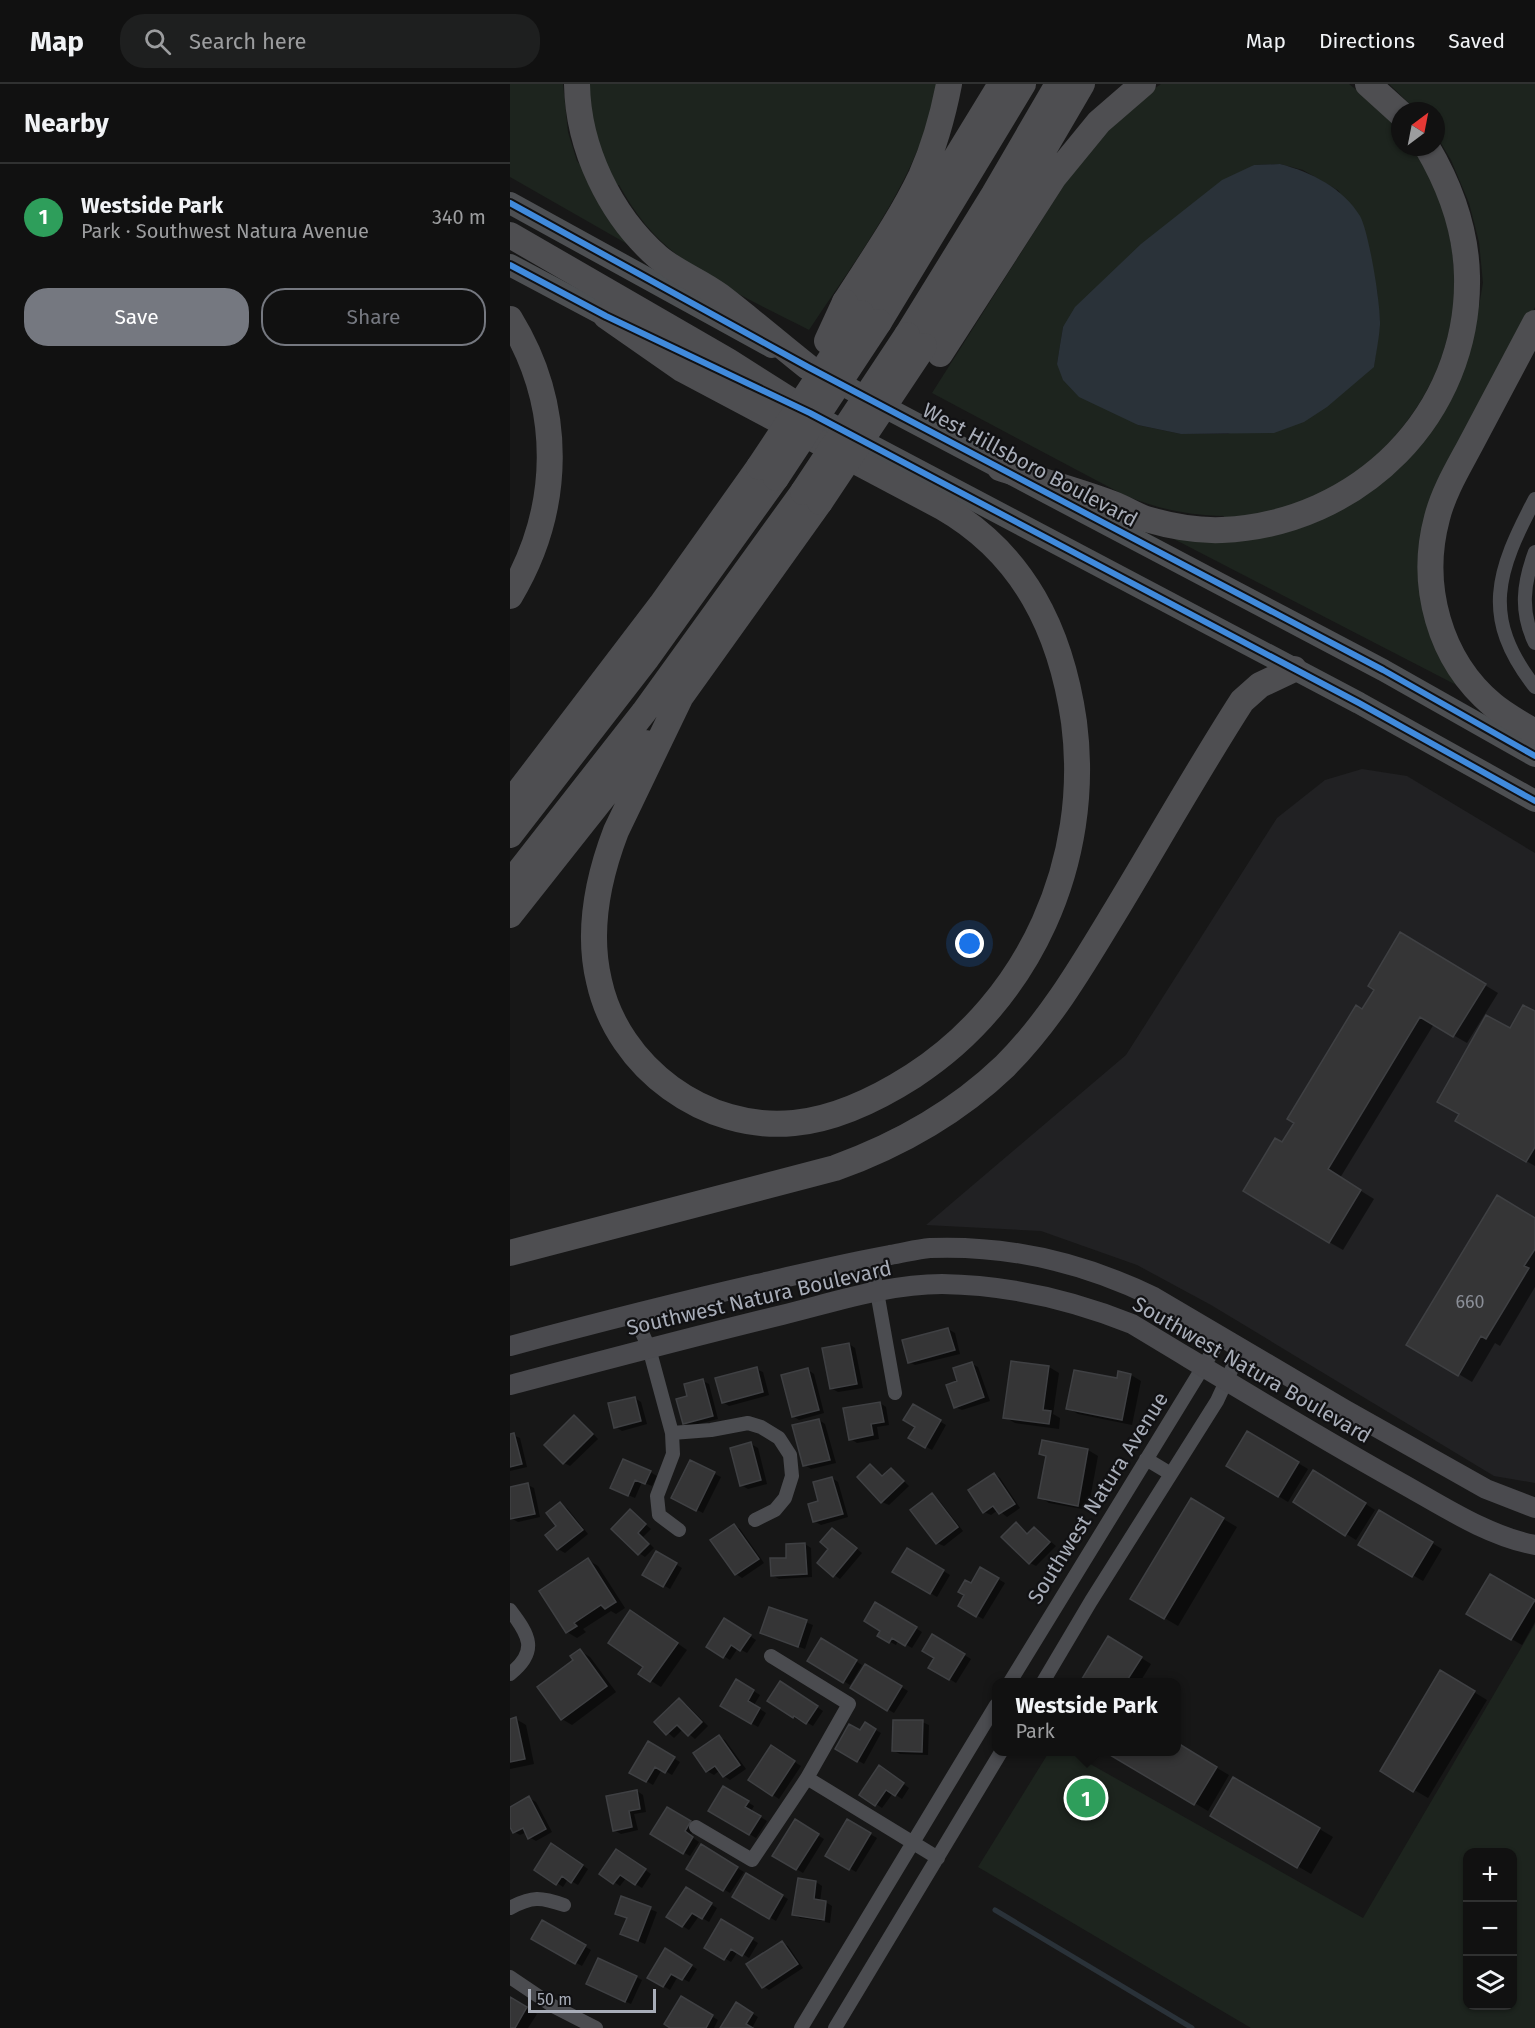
<!DOCTYPE html>
<html lang="en">
<head>
<meta charset="utf-8">
<style>
	:root { --surface:#111; --page:#1e1f1f; --text:#f1f3f6; --muted:#9c9d9f; --line:#303131; --accent:#757880 }
	body { margin:0; font-family:"Fira Sans",sans-serif; background:var(--page); color:var(--text) }
	.controls { position:absolute; right:18px; bottom:18px; display:grid; overflow:hidden; border-radius:12px; box-shadow:0 2px 4px #0004 }
	.controls button { width:54px; height:54px; display:grid; place-items:center; padding:0; border:0; border-bottom:2px solid var(--line); background:var(--surface); color:var(--text); font:30px sans-serif }
	.compass { position:absolute; left:881px; top:18px; width:54px; height:54px; border-radius:50%; background:var(--surface); box-shadow:0 2px 4px #0004; rotate:32deg }
	.scale { position:absolute; left:18px; bottom:15px; width:128px; box-sizing:border-box; padding-left:6px; border:3px solid #a8adb8; border-top:0; font-size:16px; line-height:21px; white-space:nowrap; color:#a8adb8; -webkit-text-stroke:4px #111113; paint-order:stroke }
	.you { position:absolute; left:460px; top:860px; width:21px; height:21px; margin:-15px; border:4px solid #fff; border-radius:50%; background:#1a73e8; box-shadow:0 0 0 9px #1a73e833 }
	.badge { display:grid; place-items:center; width:39px; height:39px; border-radius:50%; background:var(--accent); color:#fff; font-size:20px; font-weight:700 }
	.pin { position:absolute; translate:-50% -50%; border:3px solid #fff; box-shadow:0 2px 6px #0006 }
	.popup { position:absolute; left:482px; top:1594px; width:189px; height:78px; box-sizing:border-box; display:grid; place-content:center; border-radius:12px; background:var(--surface); filter:drop-shadow(0 2px 4px #0005); font-size:20px; white-space:nowrap; color:var(--muted) }
	.popup b { font-size:22px; color:var(--text) }
	.popup::after { content:''; position:absolute; left:50%; top:100%; margin-left:-12px; border:12px solid transparent; border-top-color:var(--surface) }
	.list { margin:0; padding:0; list-style:none }
	h2 { display:flex; justify-content:space-between; align-items:center; height:78px; margin:0; padding:0 24px; font-size:26px }
	h2 small { font-size:20px; font-weight:400; color:var(--muted) }
	.list li { display:grid; grid-template-columns:39px 1fr auto; gap:18px; align-items:center; box-sizing:border-box; height:108px; padding:0 24px; border-top:2px solid var(--line) }
	.list b { display:block; font-size:22px; white-space:nowrap }
	.list p { margin:0; font-size:20px; white-space:nowrap; color:var(--muted) }
	.list em { font-size:20px; font-style:normal; color:var(--muted) }
	.actions { display:flex; gap:12px; padding:18px 24px }
	.actions a { flex:1; padding:14px 0; border:2px solid var(--accent); border-radius:24px; text-align:center; font-size:21px; color:var(--accent) }
	.actions .main { background:var(--accent); color:#fff }
	.icon { flex:none; width:33px; height:33px; fill:none; stroke:currentColor; stroke-width:2; stroke-linecap:round; stroke-linejoin:round }
	.map { position:relative; flex:none; width:1025px; height:1944px; overflow:hidden }
	header { display:flex; align-items:center; gap:36px; box-sizing:border-box; height:84px; padding:0 30px; background:var(--surface); border-bottom:2px solid var(--line) }
	header strong { font-size:28px }
	nav { display:flex; gap:33px; margin-inline-start:auto; font-size:21px }
	.search { width:420px; height:54px; background:var(--page); display:flex; align-items:center; gap:15px; box-sizing:border-box; padding:0 21px; border-radius:24px; color:var(--muted); font-size:22px }
	main { display:flex }
	aside { flex:1; background:var(--surface) }
	.map>svg:first-child { display:block }
	.built { fill:#212123 }
	.green { fill:#1d241e; fill-rule:evenodd }
	.water { fill:#2a3239 }
	.shadow { fill:#0007 }
	.lines { fill:none; stroke-linecap:round; stroke-linejoin:round }
	.stream { stroke:#2a3239; stroke-width:5 }
	.building { fill:#353536; stroke:#3f4043; stroke-width:1.5 }
	.street { stroke:#4b4c50; stroke-width:14 }
	.secondary { stroke:#4a4a4e; stroke-width:20 }
	.primary { stroke:#4d4f52; stroke-width:22 }
	.highway { stroke:#4e4e51; stroke-width:26 }
	.highway-bridge { stroke:#4e4e51; stroke-width:26 }
	.cycleway-casing { stroke:#111113; stroke-width:10 }
	.cycleway { stroke:#408adc; stroke-width:6 }
	.labels { text-anchor:middle; stroke-width:4.5; stroke-linejoin:round; paint-order:stroke }
	.number-label { font-size:18px; fill:#8b8f98 }
	.street-label { font-size:21px; fill:#a8adb8; stroke:#111113 }
</style>
</head>
<body>
<header>
<strong>Map</strong>
<div class="search"><svg class="icon" aria-label="search" viewBox="0 0 24 24"><circle cx="10" cy="10" r="6"/><path d="M15 15l6 6"/></svg>Search here</div>
<nav><a>Map</a><a>Directions</a><a>Saved</a></nav>
</header>
<main>
<aside>
<h2>Nearby<small></small></h2>
<ul class="list">
<li><span class="badge" style="background:#2e9e5b">1</span><div><b>Westside Park</b><p>Park · Southwest Natura Avenue</p></div><em>340 m</em></li>
</ul>
<div class="actions"><a class="main">Save</a><a>Share</a></div>
</aside>
<div class="map">
<svg width="1025" height="1944" viewBox="0 0 1025 1944">
	<rect width="100%" height="100%" fill="#171717"/>
	<path class="built" d="M852,685L897,692L1025,769V1399L984,1392L701,1221L627,1181L531,1147L416,1141L616,971L767,734L815,696Z"/>
	<path class="green" d="M0,0H53L58,48L67,77L81,92L119,161L0,93Z
		M75,0H428C410,92 350,169 299,246C242,216 177,190 135,140C125,128 117,115 109,101L103,103L91,79Z
		M651,0H839L879,32L890,46V63H903C922,88 928,108 936,137C964,241 919,341 831,399C797,421 754,430 714,437V432C677,431 648,425 614,411L422,309L568,79C594,47 617,23 651,0ZM770,80L793,86L829,107L867,206L870,239L864,282L718,350H671L628,341L547,280L553,243L744,81Z
		M879,0H1025V223L913,469L956,606L658,452L821,429L950,290L964,251L973,199L969,158L959,119L941,76L926,51V27H907Z
		M1025,1540V1944H741L468,1783L539,1668H559L853,1834ZM958,1768H1002V1922H958Z"/>
	<path class="water" d="M770,80C801,88 833,104 850,132C859,148 871,222 870,241C869,255 866,269 864,283L817,323L794,338L764,349L671,350L628,341L569,313L553,296L547,280L550,261L553,243L565,223L631,160L712,96L744,81Z"/>
	<path class="shadow" d="M904,858L988,909L957,959L924,940L830,1094L864,1115L833,1166L819,1158L773,1060L853,927Z
		M1025,929V1082L947,1037Z
		M1025,1135V1203L990,1262L985,1259L962,1298L898,1260Z
		M438,1245L445,1249L450,1270L405,1281L399,1278Z
		M339,1260L345,1264L353,1304L328,1308L321,1304Z
		M502,1278L539,1283L549,1289L543,1330L550,1334L549,1345L505,1339L495,1333Z
		M462,1280L468,1283L480,1317L452,1326L445,1323L449,1298Z
		M246,1285L253,1288L259,1311L219,1322L213,1318Z
		M298,1286L304,1290L314,1329L289,1336L283,1332Z
		M609,1289L621,1291L631,1297L622,1341L568,1330L558,1324L608,1296Z
		M193,1297L199,1300L208,1335L180,1342L174,1339L179,1313Z
		M125,1314L131,1318L137,1340L112,1347L106,1343Z
		M370,1319L376,1323L379,1341L367,1343L369,1355L347,1359L341,1355Z
		M403,1322L436,1341L422,1366L400,1354L407,1342Z
		M64,1333L71,1337L88,1355L60,1382L54,1379Z
		M309,1336L315,1340L326,1379L301,1385L295,1381Z
		M737,1349L798,1385L778,1418L718,1381Z
		M0,1351H3L10,1354L17,1383L0,1387Z
		M533,1358L578,1366L588,1372L578,1426L539,1419L530,1413L537,1373L531,1370Z
		M241,1360L248,1364L257,1400L238,1405L231,1401Z
		M181,1378L211,1393L193,1429L170,1417Z
		M360,1382L374,1392L381,1385L399,1402L379,1421L372,1418Z
		M140,1388L147,1392L142,1402L132,1398L125,1414L102,1404Z
		M484,1390L490,1394L510,1424L497,1433L488,1426L481,1431L474,1428Z
		M814,1393L865,1426L846,1456L785,1418Z
		M322,1394L328,1398L338,1433L311,1441L304,1437L310,1418Z
		M18,1401L24,1404L30,1433L8,1438L1,1434L0,1404Z
		M422,1411L428,1415L453,1447L434,1462L427,1459Z
		M681,1416L727,1443L668,1542L622,1515Z
		M50,1420L57,1424L78,1450L55,1469L48,1465V1442Z
		M120,1427L141,1445L133,1453L144,1464L135,1473L129,1469Z
		M870,1428L932,1465L913,1497L850,1461Z
		M506,1440L519,1450L525,1445L546,1462L526,1482L520,1479Z
		M224,1441L230,1445L254,1479L232,1494L226,1490Z
		M322,1445L352,1469L330,1495L324,1491Z
		M295,1460L301,1464L302,1493L269,1495L262,1491Z
		M398,1466L440,1491L427,1513L384,1487Z
		M147,1469L172,1484L160,1505L134,1490Z
		M78,1476L88,1482L115,1524L106,1530L101,1527L73,1545L76,1548L67,1554L57,1548Z
		M471,1485L495,1499L473,1535L450,1522Z
		M980,1492L1025,1518V1538L1012,1561L958,1530Z
		M366,1520L412,1548L402,1564L388,1556L386,1561L369,1552L373,1546Z
		M260,1525L303,1541L295,1565L252,1549Z
		M131,1534L177,1566L151,1603L130,1590L135,1583Z
		M215,1536L246,1556L237,1569L228,1564L220,1576L198,1562Z
		M423,1552L461,1575L446,1599L420,1583L426,1574Z
		M599,1554L641,1580L630,1598H572Z
		M311,1556L352,1581L340,1601L299,1576Z
		M70,1567L80,1573L106,1608L62,1641L52,1635L65,1577Z
		M356,1582L398,1607L384,1629L343,1604Z
		M944,1596L977,1616L918,1714L872,1687Z
		M227,1597L250,1611L244,1621L256,1629L248,1643L212,1622Z
		M277,1603L313,1627L303,1642L291,1635L290,1637L259,1617Z
		M169,1616L176,1620L198,1642L185,1655L173,1645L164,1654L146,1638Z
		M6,1635L16,1641L24,1680L0,1685V1636Z
		M412,1638L419,1641L418,1671L390,1670L384,1667Z
		M355,1640L371,1649L354,1680L327,1664L351,1648Z
		M209,1653L215,1656L236,1685L220,1696L214,1692L210,1686L204,1691L197,1687Z
		M138,1659L170,1678L162,1691L152,1685L143,1701L121,1688Z
		M666,1660L719,1691L698,1727L603,1670L604,1668H666Z
		M267,1667L291,1682L269,1715L240,1696Z
		M375,1687L399,1704L392,1715L383,1709L372,1724L351,1710Z
		M724,1695L823,1753L801,1790L702,1732Z
		M214,1704L244,1722L241,1727L257,1737L246,1754L200,1727Z
		M127,1707L133,1711L136,1728L124,1730L128,1746L111,1750L104,1746Z
		M19,1714L26,1718L42,1748L26,1757L19,1753L17,1748L10,1751L4,1748L0,1740V1724Z
		M157,1725L186,1742L180,1752L189,1758L180,1772L142,1750Z
		M285,1737L314,1755L293,1789L264,1771Z
		M338,1737L367,1754L346,1788L317,1771Z
		M192,1762L234,1788L220,1809L178,1784Z
		M48,1765L78,1785L68,1801L58,1795L53,1803L47,1799Z
		M112,1770L141,1790L132,1804L116,1794L110,1802L91,1789Z
		M236,1791L278,1815L266,1837L224,1812Z
		M289,1796L306,1798L312,1802L310,1818L316,1819H314L312,1837L290,1834L284,1831Z
		M176,1805L207,1824L199,1838L189,1832L179,1846L158,1833Z
		M112,1814L147,1828L135,1860L119,1853L118,1835L106,1829Z
		M317,1819L322,1822L320,1839L315,1838Z
		M212,1837L248,1859L239,1874L228,1867L221,1878L196,1863Z
		M33,1838L81,1866L72,1882L23,1855Z
		M272,1859L278,1862L293,1884L259,1906L253,1902Z
		M155,1866L187,1885L179,1898L168,1892L160,1906L139,1893Z
		M126,1893L132,1896L121,1920L84,1903Z
		M171,1914L208,1936L204,1944H163Z
		M0,1915L27,1930L18,1944H0Z
		M226,1920L248,1933L242,1944H212Z"/>
	<g class="lines">
		<path class="stream" d="M485,1826L682,1944"/>
	</g>
	<path class="building" d="M890,848L976,900L943,953L910,933L818,1085L851,1106L819,1159L733,1107L765,1054L772,1058L784,1039L777,1035L846,921L852,925L864,906L858,902Z
		M1013,921L1025,927V1063L1016,1078L945,1037L949,1030L927,1018L976,931L1000,944Z
		M987,1111L1025,1134V1165L1014,1182L1019,1184L976,1255L971,1252L948,1292L896,1261Z
		M438,1244L445,1266L398,1279L392,1256Z
		M339,1259L347,1300L320,1305L312,1264Z
		M501,1277L539,1282L533,1326L541,1327L539,1340L493,1334Z
		M462,1278L474,1313L444,1324L436,1301L447,1297L443,1284Z
		M247,1283L253,1308L212,1319L205,1294Z
		M298,1284L309,1326L282,1333L271,1291Z
		M564,1286L607,1294L608,1287L621,1290L612,1336L556,1325Z
		M193,1295L203,1332L173,1340L166,1315L177,1312L174,1300Z
		M125,1313L131,1337L104,1344L98,1319Z
		M370,1318L374,1338L361,1340L363,1351L339,1356L333,1324Z
		M403,1320L431,1336L415,1364L398,1354L405,1343L393,1336Z
		M64,1331L83,1350L53,1380L34,1361Z
		M309,1335L320,1376L293,1382L282,1341Z
		M737,1347L789,1378L768,1413L716,1382Z
		M4,1349L12,1380L0,1383V1350Z
		M532,1356L578,1365L568,1422L528,1414L536,1372L529,1370Z
		M241,1358L251,1396L230,1402L220,1364Z
		M113,1375L141,1387L135,1400L125,1396L118,1412L100,1404Z
		M180,1376L205,1388L186,1427L161,1414Z
		M360,1380L372,1392L381,1384L394,1397L371,1419L347,1393Z
		M803,1386L856,1419L835,1452L783,1418Z
		M484,1389L505,1420L489,1430L483,1422L473,1429L458,1406Z
		M322,1393L333,1430L303,1438L298,1420L308,1417L303,1398Z
		M18,1399L25,1430L0,1435V1403Z
		M422,1409L448,1443L426,1460L400,1426Z
		M681,1414L714,1434L654,1535L620,1515Z
		M50,1418L73,1446L47,1466L35,1451L46,1442L36,1429Z
		M120,1425L136,1440L128,1449L139,1460L128,1471L101,1445Z
		M869,1426L923,1458L902,1493L848,1461Z
		M506,1438L517,1450L524,1443L540,1458L519,1480L491,1453Z
		M224,1440L249,1475L225,1491L200,1456Z
		M322,1444L347,1464L323,1493L307,1479L318,1465L310,1458Z
		M295,1459L297,1490L261,1492L260,1474H276V1460Z
		M397,1464L434,1486L420,1510L382,1488Z
		M146,1467L167,1479L153,1503L132,1491Z
		M78,1474L106,1518L95,1525L91,1521L64,1539L67,1542L56,1549L29,1507Z
		M470,1483L489,1494L466,1533L448,1522L454,1511L448,1508L455,1496L461,1499Z
		M980,1490L1025,1516L1001,1556L956,1530Z
		M365,1518L407,1543L395,1562L382,1554L379,1559L367,1552L370,1547L354,1537Z
		M259,1523L297,1536L288,1563L250,1549Z
		M120,1526L168,1559L140,1598L128,1590L133,1583L98,1559Z
		M214,1534L241,1551L230,1567L221,1561L213,1574L196,1563Z
		M422,1550L455,1570L439,1596L418,1584L424,1574L412,1567Z
		M598,1552L632,1573L616,1598H570Z
		M311,1554L347,1576L333,1599L297,1577Z
		M70,1565L97,1602L51,1636L27,1603L63,1576L60,1572Z
		M355,1580L392,1602L377,1627L340,1604Z
		M930,1586L965,1607L903,1708L870,1687Z
		M226,1595L244,1606L238,1617L250,1624L241,1640L210,1622Z
		M270,1597L308,1622L296,1640L284,1632L283,1634L257,1617Z
		M169,1614L192,1638L178,1652L167,1641L156,1651L144,1638Z
		M6,1633L15,1675L0,1678V1635Z
		M383,1636H413L412,1668L382,1667Z
		M355,1638L366,1645L347,1678L325,1665L339,1640L350,1646Z
		M209,1651L230,1681L213,1693L205,1682L196,1688L183,1669Z
		M138,1657L165,1673L155,1689L145,1683L136,1698L119,1689Z
		M666,1658L707,1683L684,1721L600,1671L602,1668H666Z
		M261,1661L285,1677L262,1712L238,1696Z
		M369,1681L394,1699L385,1712L376,1706L365,1722L349,1711Z
		M723,1693L810,1744L787,1784L700,1732Z
		M213,1702L239,1717L235,1723L251,1732L239,1751L198,1727Z
		M127,1706L130,1725L119,1727L122,1743L103,1747L96,1712Z
		M19,1712L36,1745L18,1755L13,1744L3,1749L0,1743V1723Z
		M157,1723L181,1737L175,1747L183,1753L173,1770L140,1750Z
		M285,1735L309,1750L286,1786L262,1772Z
		M337,1735L361,1749L339,1786L315,1772Z
		M41,1759L73,1781L61,1799L52,1792L46,1801L24,1786Z
		M191,1760L228,1783L213,1807L176,1785Z
		M106,1765L136,1785L125,1801L110,1791L103,1800L89,1790Z
		M236,1789L273,1811L259,1835L222,1813Z
		M288,1794L306,1797L304,1815L316,1817L314,1836L282,1831Z
		M176,1803L202,1819L192,1835L182,1829L172,1843L156,1833Z
		M111,1812L141,1823L128,1857L110,1850L117,1834L105,1830Z
		M211,1835L243,1854L232,1872L221,1865L214,1876L194,1864Z
		M32,1836L76,1861L65,1880L21,1855Z
		M272,1857L288,1880L252,1904L236,1880Z
		M155,1864L182,1881L172,1896L161,1890L153,1903L137,1894Z
		M88,1874L127,1892L115,1918L76,1900Z
		M171,1912L203,1931L196,1944H160L154,1940Z
		M0,1913L17,1923L5,1944H0Z
		M226,1918L243,1929L236,1940L243,1944H210Z"/>
	<g class="lines">
		<path class="street" d="M1025,415C987,487 970,533 1025,603
			M1025,468C1013,500 1010,528 1025,559
			M361,1174L385,1309
			M123,1229L139,1264L162,1349L163,1370L147,1412L149,1431L169,1446
			M162,1349L201,1346L238,1339L251,1343L269,1354L280,1371L282,1392L275,1414L265,1426L245,1436
			M636,1375L661,1390
			M0,1526C19,1551 29,1567 0,1590
			M500,1598L712,1252
			M533,1598L581,1517L707,1317L732,1263
			M297,1694L428,1774
			M186,1743L242,1776L297,1694L339,1620L261,1572
			M0,1824C22,1812 31,1813 54,1821
			M0,1893L43,1922L86,1944
			M291,1944L486,1621
			M325,1944L491,1668"/>
		<path class="secondary" d="M0,1262C82,1240 164,1219 247,1200C291,1190 335,1179 380,1171C393,1169 407,1165 420,1164C498,1161 574,1179 644,1213L834,1325L976,1405L1025,1424
			M0,1301C91,1277 181,1253 272,1231C325,1218 378,1200 432,1200C498,1201 562,1216 622,1240C712,1294 801,1349 893,1400C934,1423 978,1452 1025,1461"/>
		<path class="primary" d="M0,119L262,263
			M0,181L96,232L224,293
			M312,290L873,586L1025,672
			M292,325L849,619L1025,717"/>
		<path class="highway" d="M67,0C68,64 100,131 148,173C167,189 190,197 210,212C240,235 269,260 298,283
			M858,0L890,29
			M0,151L218,277L300,329
			M335,218C361,177 390,136 411,92C424,63 433,31 439,0
			M351,229L491,0
			M96,232L172,285L432,423C514,470 551,547 564,638C582,777 520,916 403,992C367,1015 327,1035 284,1039C196,1048 108,984 89,897C77,847 88,794 106,747L171,612
			M0,235C54,323 52,425 0,512
			M369,238L513,0
			M1025,239C1004,278 984,317 963,356C950,381 934,406 927,434C909,501 929,576 983,621C995,631 1011,640 1025,648
			M397,251L484,110L548,0
			M414,262L499,125L572,0
			M430,270L544,93L589,38L633,0
			M490,384C528,396 566,406 603,420C614,424 624,431 636,435C660,442 687,447 712,446C849,440 960,331 957,192C956,146 940,102 917,63
			M162,625L310,418
			M0,719L151,521L249,383
			M0,751L137,574L266,394
			M0,799L134,628L293,408
			M0,831L136,659
			M0,1169L325,1084C389,1061 446,1029 495,982C539,938 571,884 603,831C646,760 687,687 732,617L750,601L784,585"/>
		<path class="highway-bridge" d="M317,257L335,218
			M249,383L351,229
			M266,394L369,238
			M293,408L397,251
			M310,418L414,262"/>
		<g class="cycleway-casing">
			<path id="cycleway" d="M0,119L298,283L873,586L1025,672
				M0,181L96,232L300,329L849,619L1025,717"/>
		</g>
		<use href="#cycleway" class="cycleway"/>
	</g>
	<g class="labels">
		<g class="number-label">
			<text x="960" y="1224">660</text>
		</g>
		<g class="street-label">
			<text transform="translate(520 381) rotate(28)" y="7">West Hillsboro Boulevard</text>
			<text transform="translate(249 1214) rotate(-13)" y="7">Southwest Natura Boulevard</text>
			<text transform="translate(742 1286) rotate(30)" y="7">Southwest Natura Boulevard</text>
			<text transform="translate(588 1414) rotate(-58)" y="7">Southwest Natura Avenue</text>
		</g>
	</g>
</svg>
<div class="controls">
<button>+</button>
<button>−</button>
<button><svg class="icon" aria-label="layers" viewBox="0 0 24 24"><path d="M12 4l9 5-9 5-9-5zM3 14l9 5 9-5"/></svg></button>
</div>
<svg class="compass" viewBox="-18 -18 36 36"><path d="M0-13l5 13h-10z" fill="#e53935"/><path d="M0 13l5-13h-10z" fill="#9c9d9f"/></svg>
<div class="scale">50 m</div>
<div class="you"></div>
<div class="pin badge" style="left:576px;top:1714px;background:#2e9e5b">1</div>
<div class="popup"><b>Westside Park</b>Park</div>
</div>
</main>
</body>
</html>
